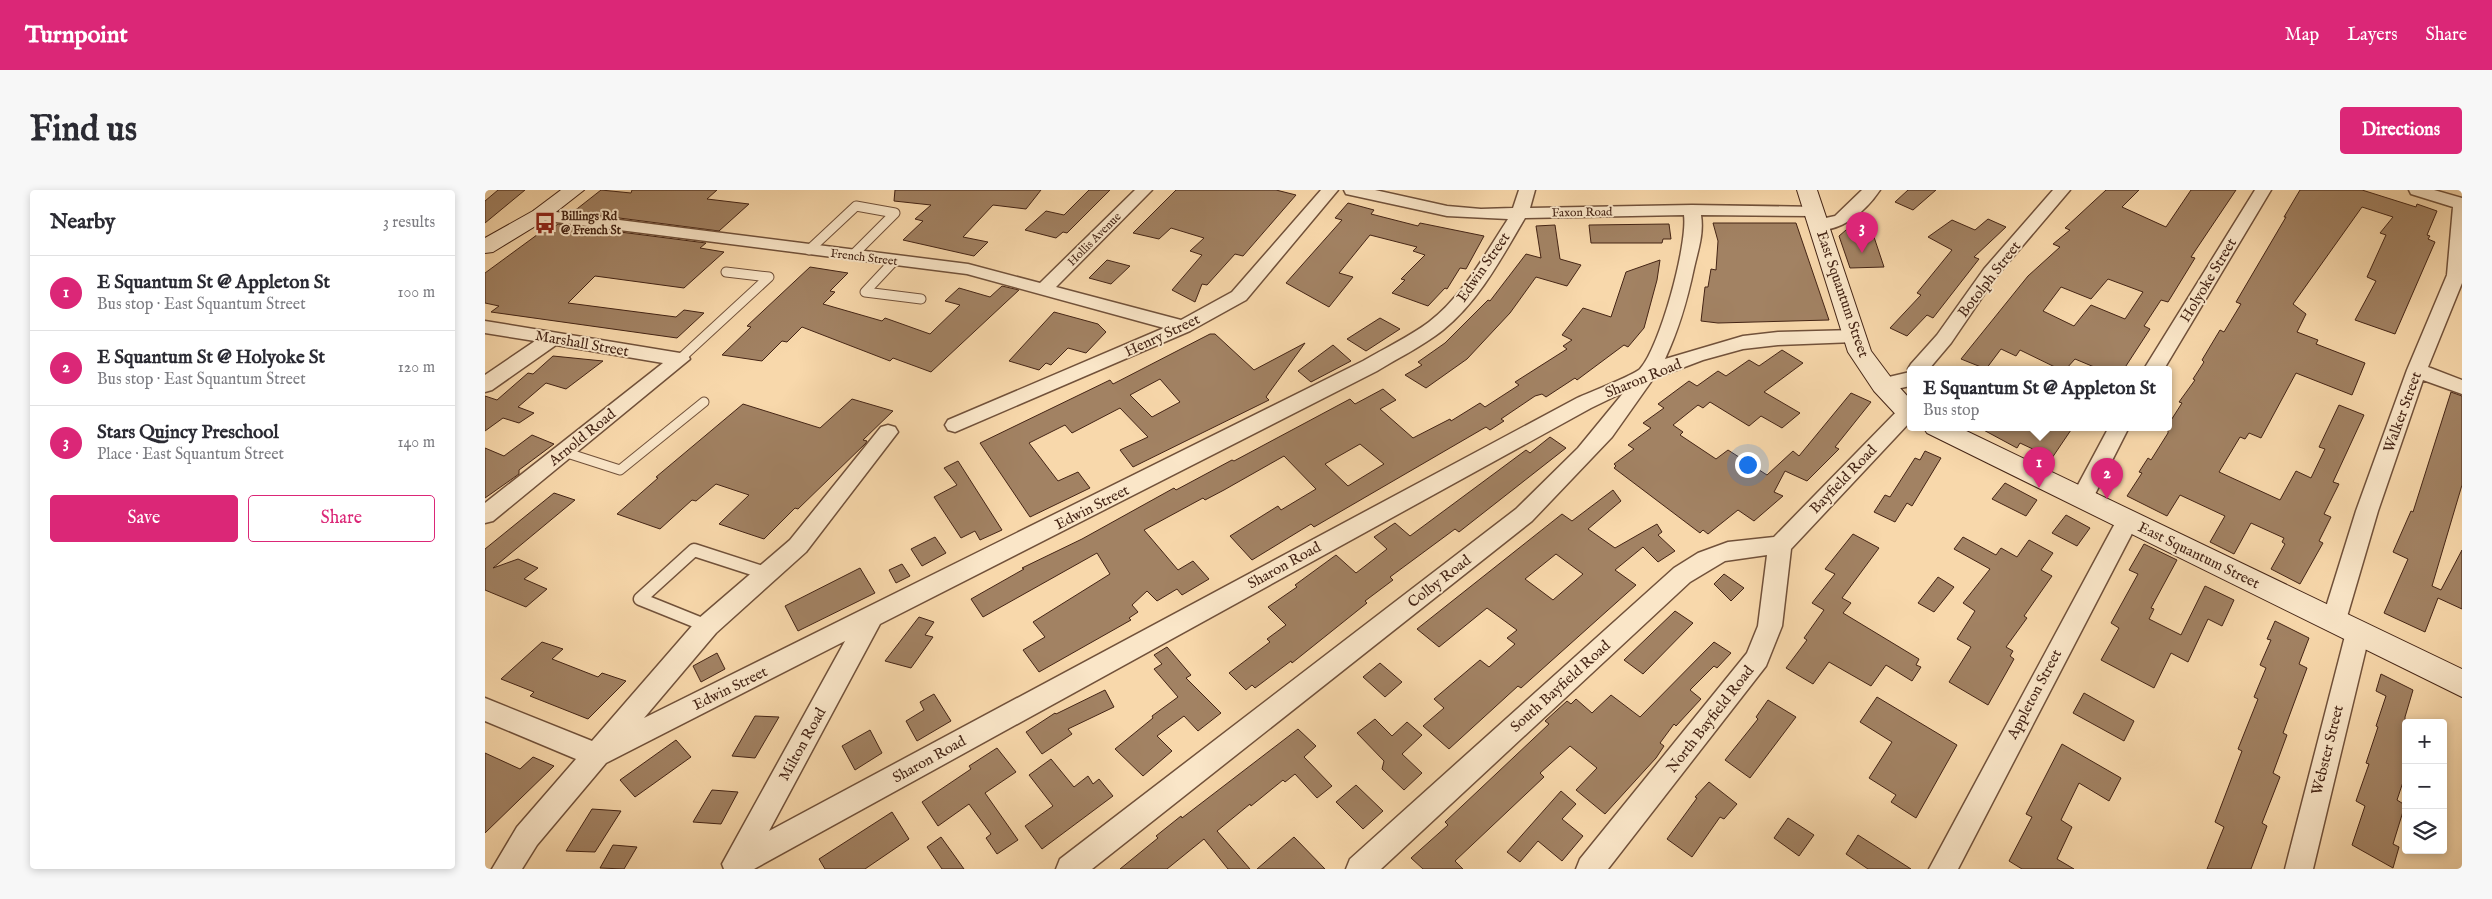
<!DOCTYPE html>
<html lang="en">
<head>
<meta charset="utf-8">
<style>
	:root { --surface:#fff; --page:#f7f7f7; --text:#2b2b33; --muted:#7c7c81; --line:#e1e1e2; --accent:#db2777 }
	body { margin:0; font-family:"IM FELL English",serif; background:var(--page); color:var(--text) }
	.controls { position:absolute; right:15px; bottom:15px; display:grid; overflow:hidden; border-radius:5px; box-shadow:0 2px 8px #0003 }
	.controls button { width:45px; height:45px; display:grid; place-items:center; padding:0; border:0; border-bottom:1px solid var(--line); background:var(--surface); color:var(--text); font:25px sans-serif }
	.you { position:absolute; left:1262px; top:274px; width:18px; height:18px; margin:-12px; border:4px solid #fff; border-radius:50%; background:#1a73e8; box-shadow:0 0 0 8px #1a73e833 }
	.badge { display:grid; place-items:center; width:32px; height:32px; border-radius:50%; background:var(--accent); color:#fff; font-size:16px; font-weight:700 }
	.pin { position:absolute; translate:-50% -41px; filter:drop-shadow(0 1px 2px #0008) }
	.pin::after { content:''; position:absolute; top:26px; width:18px; height:15px; background:inherit; clip-path:polygon(0 0,100% 0,50% 100%) }
	.popup { position:absolute; left:1422px; top:176px; width:265px; height:65px; box-sizing:border-box; display:grid; place-content:center; border-radius:5px; background:var(--surface); filter:drop-shadow(0 1px 4px #0005); font-size:16px; white-space:nowrap; color:var(--muted) }
	.popup b { font-size:19px; color:var(--text) }
	.popup::after { content:''; position:absolute; left:50%; top:100%; margin-left:-10px; border:10px solid transparent; border-top-color:var(--surface) }
	.list { margin:0; padding:0; list-style:none }
	h2 { display:flex; justify-content:space-between; align-items:center; height:65px; margin:0; padding:0 20px; font-size:21px }
	h2 small { font-size:16px; font-weight:400; color:var(--muted) }
	.list li { display:grid; grid-template-columns:32px 1fr auto; gap:15px; align-items:center; box-sizing:border-box; height:75px; padding:0 20px; border-top:1px solid var(--line) }
	.list b { display:block; font-size:19px; white-space:nowrap }
	.list p { margin:0; font-size:16px; white-space:nowrap; color:var(--muted) }
	.list em { font-size:16px; font-style:normal; color:var(--muted) }
	.actions { display:flex; gap:10px; padding:15px 20px }
	.actions a { flex:1; padding:11px 0; border:1px solid var(--accent); border-radius:5px; text-align:center; font-size:18px; color:var(--accent) }
	.actions .main { background:var(--accent); color:#fff }
	.icon { flex:none; width:28px; height:28px; fill:none; stroke:currentColor; stroke-width:2; stroke-linecap:round; stroke-linejoin:round }
	.map { position:relative; flex:none; width:1977px; height:679px; overflow:hidden; border-radius:5px }
	header { display:flex; align-items:center; gap:30px; box-sizing:border-box; height:70px; padding:0 25px; background:var(--accent); color:#fff }
	header strong { font-size:24px }
	nav { display:flex; gap:28px; margin-inline-start:auto; font-size:18px }
	.intro { display:flex; align-items:center; justify-content:space-between; box-sizing:border-box; height:120px; padding:0 30px }
	h1 { margin:0; font-size:35px }
	.button { padding:12px 22px; border-radius:5px; background:var(--accent); color:#fff; font-size:18px; font-weight:700 }
	main { display:flex; gap:30px; padding:0 30px }
	aside { flex:1; background:var(--surface); border-radius:5px; box-shadow:0 2px 8px #0003 }
	.map>svg:first-child { display:block }
	.building { fill:#a28263; stroke:#442415; fill-rule:evenodd }
	.lines { fill:none; stroke-linecap:round; stroke-linejoin:round }
	.lane-far1-casing { stroke:#71513a; stroke-width:11 }
	.lane-casing { stroke:#71513a; stroke-width:15 }
	.street-casing { stroke:#71513a; stroke-width:3 }
	.secondary-casing { stroke:#442415; stroke-width:2 }
	.lane-far1 { stroke:#fae6c8; stroke-width:9 }
	.lane { stroke:#fae6c8; stroke-width:12 }
	.street { fill:#fae6c8; fill-rule:evenodd }
	.secondary { fill:#fae6c8; fill-rule:evenodd }
	.labels { text-anchor:middle; stroke-width:4; stroke-linejoin:round; paint-order:stroke }
	.far-street-label { font-size:12px; fill:#442415; stroke:#fae6c8 }
	.far-poi-label { font-size:12px; font-weight:bold; fill:#442415; stroke:#fae6c8; text-anchor:start }
	.street-label { font-size:15px; fill:#442415; stroke:#fae6c8 }
</style>
</head>
<body>
<header>
<strong>Turnpoint</strong>
<nav><a>Map</a><a>Layers</a><a>Share</a></nav>
</header>
<div class="intro"><h1>Find us</h1><a class="button">Directions</a></div>
<main>
<aside>
<h2>Nearby<small>3 results</small></h2>
<ul class="list">
<li><span class="badge">1</span><div><b>E Squantum St @ Appleton St</b><p>Bus stop · East Squantum Street</p></div><em>100 m</em></li>
<li><span class="badge">2</span><div><b>E Squantum St @ Holyoke St</b><p>Bus stop · East Squantum Street</p></div><em>120 m</em></li>
<li><span class="badge">3</span><div><b>Stars Quincy Preschool</b><p>Place · East Squantum Street</p></div><em>140 m</em></li>
</ul>
<div class="actions"><a class="main">Save</a><a>Share</a></div>
</aside>
<div class="map">
<svg width="1977" height="679" viewBox="0 0 1977 679">
	<rect width="100%" height="100%" fill="#f8d8ab"/>
	<filter id="stains"><feTurbulence type="fractalNoise" baseFrequency=".004" numOctaves="4"/><feColorMatrix values="0 0 0 0 .2 0 0 0 0 .09 0 0 0 0 .02 0 0 0 .5 -.17"/></filter>
	<radialGradient id="worn" r=".72"><stop offset=".6" stop-color="#630" stop-opacity="0"/><stop offset="1" stop-color="#630" stop-opacity=".3"/></radialGradient>
	<path class="building" d="M13,0H40L0,33V11Z
		M116,0L146,3L147,0H232L222,9L264,14L234,41L88,22Z
		M410,0H556L541,19L508,15L478,47L503,52L489,66L418,50L438,31L430,29L446,15L409,11Z
		M604,0H625L582,43L578,42L571,48L540,40L561,21L579,25Z
		M691,0H791L811,5L758,66L750,64L722,95L717,94L710,112L687,100L717,65L705,61L719,48L686,38L674,49L648,43Z
		M1423,0H1451L1428,20L1410,12Z
		M1621,0H1654L1637,17L1681,37L1706,0H1751L1706,67L1710,68L1683,112L1676,110L1659,136L1665,139L1639,179H1614L1590,169L1581,179H1574L1535,160L1531,166L1516,159L1501,179L1476,169L1543,86L1575,57L1568,54L1585,40L1580,38ZM1623,89L1658,102L1640,129L1606,115L1589,136L1558,121L1576,97L1606,109Z
		M1815,0H1877L1931,17L1932,14L1952,21L1942,45L1945,46L1943,49L1950,52L1910,144L1870,130L1891,91L1882,87L1901,45L1895,43L1908,27L1877,17L1808,114L1821,124L1812,142L1833,150L1831,154L1880,173L1867,205L1811,183L1776,248L1764,243L1760,249L1755,247L1734,282L1795,310L1811,281L1826,288L1840,259L1834,257L1854,215L1879,225L1848,292L1854,294L1839,324L1846,327L1834,351L1838,353L1815,394L1786,379L1800,354L1797,352L1799,348L1766,333L1749,364L1725,352L1740,326L1695,305L1682,326L1642,306L1657,283L1654,282L1663,268L1666,270L1683,243V235L1697,213L1694,212L1710,190L1708,189L1719,172L1717,170L1735,140L1739,142L1756,114L1751,112L1801,27H1799Z
		M863,13L889,20L886,24L933,36L935,33L999,46L981,79L975,78L962,99L960,98L943,116L907,103L920,90L916,89L940,65L928,61L932,57L885,45L854,83L868,87L844,117L801,93L857,30L850,28Z
		M1503,29L1521,37L1489,67L1494,69L1448,128L1442,125L1422,146L1405,138L1436,105L1432,103L1467,60L1443,47L1467,30L1490,40Z
		M1228,33H1311L1344,130L1233,133L1216,131L1220,97H1223L1226,79L1231,80L1233,51Z
		M73,34L221,53L215,58L239,62L199,98L110,86L83,113L191,127L199,120L219,123L192,148L6,122L14,116L0,113V83L60,39L65,40Z
		M1184,34L1186,49H1178L1177,53H1106L1104,35Z
		M1368,34L1387,41L1399,77L1365,78L1354,46Z
		M1070,35L1075,69L1096,75L1082,96L1051,87L1025,123L982,169L941,198L920,185L937,175L933,172L960,153L1003,110L1005,111L1041,64L1056,68L1051,36Z
		M622,70L645,76L626,94L604,88Z
		M1175,70L1172,90L1159,138L1143,157L1139,155L1092,190L1090,188L1061,207L1057,204L1050,206L1016,229L1019,231L1005,240L1001,237L829,337L826,334L767,370L745,346L793,316L796,320L831,299L799,266L739,300L720,310L718,308L659,340L693,380L708,371L724,389L697,405L692,399L672,411L662,401L647,415L653,422L644,428L646,430L554,482L538,460L560,447L548,432L625,384L612,363L498,427L486,409L539,379L537,378L597,349L689,298L691,300L747,270L749,271L865,209L870,214L898,199L911,210L895,219L928,248L965,229L966,231L995,213L1000,217L1034,195L1030,192L1082,159L1078,156L1087,150L1077,145L1098,118L1126,127L1141,82ZM875,254L899,274L863,296L840,274Z
		M325,77L363,83L345,101L350,102L338,114L397,131L400,128L445,144L475,115L460,111L474,98L505,107L517,96L534,100L446,182L408,168L405,171L317,137L302,152L297,151L277,171L237,165L266,137L262,136Z
		M569,122L613,134L621,142L601,163L583,158L566,175L561,173L554,180L524,171Z
		M895,128L915,139L881,161L862,149Z
		M725,144H730L769,180L820,153L781,207L784,210L648,277L635,260L663,247L635,218L587,243L580,235L544,253L573,291L593,282L605,298L545,327L495,253L625,190L628,194ZM675,189L695,212L667,227L645,205Z
		M848,155L866,171L826,192L813,181Z
		M1297,160L1318,173L1279,202L1315,223L1297,238L1276,226L1264,236L1225,212L1218,218L1213,215L1188,235L1198,242L1195,245L1231,269L1243,260L1282,285L1308,261L1314,266L1366,203L1386,212L1350,257L1354,259L1322,291L1300,281L1289,302L1298,306L1269,331L1253,320L1223,344L1218,340L1215,343L1129,278L1131,276L1129,274L1149,259L1143,255L1166,238L1158,233L1179,218L1173,214L1204,191L1212,196L1233,181L1241,186L1264,170L1274,176Z
		M68,166L118,171L81,199L61,193L33,217L49,223L34,233L18,228L0,241V206L12,210L43,183L48,184Z
		M1966,202L1977,206V295L1947,396L1956,400L1977,360V419L1953,408L1940,442L1899,423L1923,369L1908,362L1926,321L1928,322Z
		M367,209L408,221L378,250L382,251L381,253L313,319L310,318L279,349L234,334L264,305L231,294L211,311L207,310L175,339L132,324L173,288L171,287L258,214L335,238Z
		M1493,237H1588L1567,268L1535,253L1532,258Z
		M47,245L69,254L34,280V284L0,308V258L19,266Z
		M1065,247L1081,258L974,342L970,339L905,387L908,390L880,411L882,413L807,473L806,471L770,498L767,495L761,500L744,483L785,452L782,449L801,435L783,417L812,397L810,395L851,365L871,383L902,359L889,347L910,333L925,346L1041,260L1045,263Z
		M1440,261L1456,268L1427,316L1422,313L1410,332L1389,322L1400,305L1405,307L1430,268L1435,270Z
		M473,271L517,340L495,350L490,341L476,348L449,307L472,295L459,278Z
		M1520,293L1552,310L1541,326L1507,309Z
		M1128,300L1136,311L1103,339L1130,358L1172,334L1177,342L1173,345L1190,361L1173,372L1158,357L1130,380L1151,395L1036,498L1033,496L964,559L938,536L959,518L949,509L995,470L1004,477L1030,454L1022,448L1032,440L1002,418L954,457L932,439L1077,324L1087,331ZM1071,364L1098,384L1068,410L1040,389Z
		M69,303L90,310L8,378L33,369L53,378L39,389L62,399L41,417L0,400V359Z
		M1581,325L1605,338L1592,356L1567,343Z
		M1368,344L1394,358L1357,408L1366,413L1358,423L1434,469L1431,475L1436,477L1427,491L1401,475L1386,496L1344,472L1328,494L1301,478L1322,450L1319,448L1339,420L1327,413L1350,384L1340,379Z
		M450,347L461,363L437,376L426,359Z
		M1478,347L1511,365L1516,358L1532,367L1544,350L1568,363L1556,380L1567,386L1539,426L1542,428L1521,457L1528,461L1525,466L1529,469L1503,515L1464,492L1486,457L1472,449L1490,421L1478,413L1505,379L1469,359Z
		M1659,354L1692,370L1666,418L1669,419L1664,429L1696,445L1720,396L1749,410L1737,436L1723,429L1703,472L1686,463L1669,498L1616,470L1634,438L1626,433L1653,384L1644,380Z
		M417,374L425,386L411,393L404,380Z
		M375,378L390,403L313,441L300,416Z
		M1239,384L1259,398L1246,411L1229,394Z
		M1453,387L1469,397L1449,422L1433,413Z
		M1190,421L1208,433L1158,484L1139,470Z
		M434,427L449,432L440,445L448,447L426,478L400,471Z
		M1790,431L1824,448L1814,474L1822,478L1798,543L1802,545L1788,583L1795,587L1777,633L1782,636L1766,679H1722L1739,637L1730,632L1757,561L1753,559L1773,509L1769,507L1781,478L1775,475L1786,450L1782,449Z
		M57,452L78,459L67,469L113,487L117,483L141,491L103,529L45,506L49,502L16,489Z
		M1229,452L1246,463L1232,478L1229,476L1205,500L1216,509L1191,536L1189,534L1175,553L1179,556L1171,568L1120,624L1091,600L1112,578L1085,556L1055,583L1059,587L970,671L978,679H938L926,668L963,635L960,632L1064,534L1060,531L1082,511L1086,514L1091,509L1107,523L1126,505L1155,527Z
		M682,457L706,485L701,488L736,523L713,541L699,526L672,546L687,561L658,586L630,559L668,528L667,526L693,507L669,479L677,474L669,465Z
		M232,463L240,479L216,492L208,476Z
		M895,473L917,492L900,507L878,487Z
		M1896,484L1928,500L1920,527L1921,583L1912,610L1920,615L1908,654L1914,657L1908,678L1867,655L1880,616L1871,611L1884,574L1881,573L1893,537L1891,536L1901,506L1891,501Z
		M620,500L629,517L583,539L587,544L557,564L541,542L570,523L571,524Z
		M1599,503L1649,531L1639,551L1588,523Z
		M449,504L466,531L432,551L421,531L439,520L435,512Z
		M1392,507L1472,555L1431,628L1406,612L1411,605L1384,588L1407,552L1375,532Z
		M1283,510L1311,527L1265,588L1240,570L1273,529L1271,527Z
		M270,526L294,527L270,568L247,566Z
		M890,529L907,546L922,532L937,545L917,564L937,583L919,600L897,579L899,571L872,543Z
		M813,539L831,556L819,567L847,596L832,608L810,584L800,592L798,590L766,616L765,614L732,641L765,679H743L719,649L682,679H635L673,648L671,646L696,626L697,628Z
		M385,540L397,563L370,580L357,556Z
		M191,550L206,567L150,607L135,590Z
		M1577,554L1636,588L1624,611L1594,593L1576,630L1587,637L1572,669L1589,679H1537L1524,671L1547,627L1541,624Z
		M512,558L531,582L500,603L533,650L512,664L501,648L506,644L484,614L453,636L437,612L486,579L484,576Z
		M0,563L35,579L48,567L69,576L0,643Z
		M566,569L589,597L603,586L608,594L614,589L628,606L557,659L540,636L568,616L544,585Z
		M1224,592L1252,614L1239,629L1235,627L1207,667L1182,649L1212,608L1210,607Z
		M871,595L898,621L878,639L851,612Z
		M227,600L253,602L236,634L208,632Z
		M1076,601L1091,614L1077,629L1098,646L1077,671L1053,651L1035,672L1022,662Z
		M107,619L136,621L110,662L81,661Z
		M407,622L424,649L380,679H340L334,669Z
		M1303,628L1329,645L1314,666L1289,648Z
		M1373,645L1426,679H1383L1361,664Z
		M456,647L479,679H457L442,657Z
		M809,647L840,679H772Z
		M128,655L152,657L139,679L115,678Z"/>
	<g class="lines">
		<g class="lane-far1-casing">
			<path id="lane-far1" d="M324,60L371,16L410,23L368,65
				M410,70L380,102L436,109
				M195,169L284,87L241,82
				M79,262L135,280L219,212"/>
		</g>
		<g class="lane-casing">
			<path id="lane" d="M222,436L155,409L209,360L280,383"/>
		</g>
		<g class="street-casing">
			<path id="street" d="M650,0H667L571,97L696,130L747,102L836,0H853L761,110L705,141L470,242L463,240L460,235L463,230L679,138L482,84L55,30L49,29L46,25L49,21L55,20L483,74L555,93Z
				M859,0H890L962,16L996,19L1028,18L1034,0H1050L1045,18L1207,15L1335,17L1337,21L1335,25L1329,26L1216,25C1219,44 1213,60 1209,78C1202,111 1194,139 1180,169L1258,146L1293,142L1370,140L1377,142L1380,146L1377,150L1370,152L1293,155L1258,159L1218,170L1168,189L1127,247L1047,331L607,679H571L575,669L1031,319L1093,258L1139,202L1106,218L269,679H239L237,674L360,451L121,573L52,655L37,679H7L32,637L91,569L0,531V508L107,551L213,429L305,350L396,237L403,235L410,237L413,242L321,362L231,443L159,528L878,171C900,158 924,147 944,132C978,106 1000,64 1023,29L962,26L861,4ZM1199,25C1203,54 1175,157 1155,179C1149,185 1103,203 1092,208L284,641L395,434L892,181C913,168 938,156 958,140C994,111 1017,67 1040,28Z
				M1377,0H1395C1381,21 1354,45 1327,39L1324,35L1327,31L1350,26Z
				M1568,0H1585L1511,87L1466,153L1444,179H1425V196L1398,202L1391,200L1388,195L1391,190L1425,182L1423,179L1426,174L1452,145L1499,79Z
				M1770,0H1786L1679,179H1659Z
				M1924,0H1949L1977,8V93L1943,177L1977,190V204L1938,190L1893,321L1861,430L1858,437L1849,440L1840,437L1837,430L1871,321L1922,180L1962,85L1968,17L1926,4Z
				M0,131L195,163L202,164L205,169L8,331L0,333V313L178,173L71,155L7,200L0,202V185L50,151L0,143Z
				M1423,215L1425,216V232L1306,359L1297,436L1281,476L1123,679H1091L1095,669L1262,463L1273,436L1282,365L1240,371L1205,392L896,679H861L865,669L1189,378L1213,363L1243,352L1289,347L1416,217Z
				M1624,237H1644L1605,314L1597,316L1589,314L1586,308Z
				M1643,322L1651,324L1654,330L1473,679H1444L1635,324Z
				M1873,432L1882,435L1885,442L1828,679H1800L1861,442L1864,435Z"/>
		</g>
		<g class="secondary-casing">
			<path id="secondary" d="M76,0H99L62,29L8,62L0,63V48L48,21Z
				M1312,0H1332L1386,161L1407,189L1425,209V233L1416,230L1389,201L1363,162Z
				M1438,237H1473L1977,479V507L1442,243Z"/>
		</g>
		<use href="#lane-far1" class="lane-far1"/>
		<use href="#lane" class="lane"/>
		<use href="#street" class="street"/>
		<use href="#secondary" class="secondary"/>
	</g>
	<defs>
		<g id="bus-bare" transform="scale(1.725)"><path d="M-5-6H5V4H4V6H2V4H-2V6H-4V4H-5ZM-3.5-4V0h7V-4ZM-3.5 1.2v1.5H-2V1.2ZM2 1.2v1.5H3.5V1.2Z" fill="#8f2418" stroke="#fae6c8" stroke-width="2.5" paint-order="stroke"/></g>
	</defs>
	<g fill-rule="evenodd">
		<use href="#bus-bare" x="60" y="33"/>
	</g>
	<g class="labels">
		<g class="far-street-label">
			<text transform="translate(1097 22) rotate(-1)" y="4">Faxon Road</text>
			<text transform="translate(609 49) rotate(-45)" y="4">Hollis Avenue</text>
			<text transform="translate(379 67) rotate(7)" y="4">French Street</text>
		</g>
		<g class="far-poi-label">
			<text x="76" y="30">Billings Rd<tspan x="76" dy="14">@ French St</tspan></text>
		</g>
		<g class="street-label">
			<text transform="translate(998 77) rotate(-55)" y="5">Edwin Street</text>
			<text transform="translate(1504 89) rotate(-52)" y="5">Botolph Street</text>
			<text transform="translate(1723 90) rotate(-59)" y="5">Holyoke Street</text>
			<text transform="translate(1358 104) rotate(71)" y="5">East Squantum Street</text>
			<text transform="translate(677 145) rotate(-25)" y="5">Henry Street</text>
			<text transform="translate(97 153) rotate(10)" y="5">Marshall Street</text>
			<text transform="translate(1158 188) rotate(-22)" y="5">Sharon Road</text>
			<text transform="translate(1917 222) rotate(-70)" y="5">Walker Street</text>
			<text transform="translate(97 247) rotate(-39)" y="5">Arnold Road</text>
			<text transform="translate(1358 289) rotate(-46)" y="5">Bayfield Road</text>
			<text transform="translate(607 317) rotate(-27)" y="5">Edwin Street</text>
			<text transform="translate(1714 365) rotate(26)" y="5">East Squantum Street</text>
			<text transform="translate(799 375) rotate(-29)" y="5">Sharon Road</text>
			<text transform="translate(954 391) rotate(-38)" y="5">Colby Road</text>
			<text transform="translate(1075 496) rotate(-42)" y="5">South Bayfield Road</text>
			<text transform="translate(245 498) rotate(-26)" y="5">Edwin Street</text>
			<text transform="translate(1549 504) rotate(-62)" y="5">Appleton Street</text>
			<text transform="translate(1225 529) rotate(-52)" y="5">North Bayfield Road</text>
			<text transform="translate(317 554) rotate(-61)" y="5">Milton Road</text>
			<text transform="translate(1842 560) rotate(-76)" y="5">Webster Street</text>
			<text transform="translate(444 569) rotate(-29)" y="5">Sharon Road</text>
		</g>
	</g>
	<rect width="100%" height="100%" filter="url(#stains)"/>
	<rect width="100%" height="100%" fill="url(#worn)"/>
</svg>
<div class="controls">
<button>+</button>
<button>−</button>
<button><svg class="icon" aria-label="layers" viewBox="0 0 24 24"><path d="M12 4l9 5-9 5-9-5zM3 14l9 5 9-5"/></svg></button>
</div>
<div class="you"></div>
<div class="pin badge" style="left:1554px;top:298px">1</div>
<div class="popup"><b>E Squantum St @ Appleton St</b>Bus stop</div>
<div class="pin badge" style="left:1622px;top:309px">2</div>
<div class="pin badge" style="left:1377px;top:63px">3</div>
</div>
</main>
</body>
</html>
